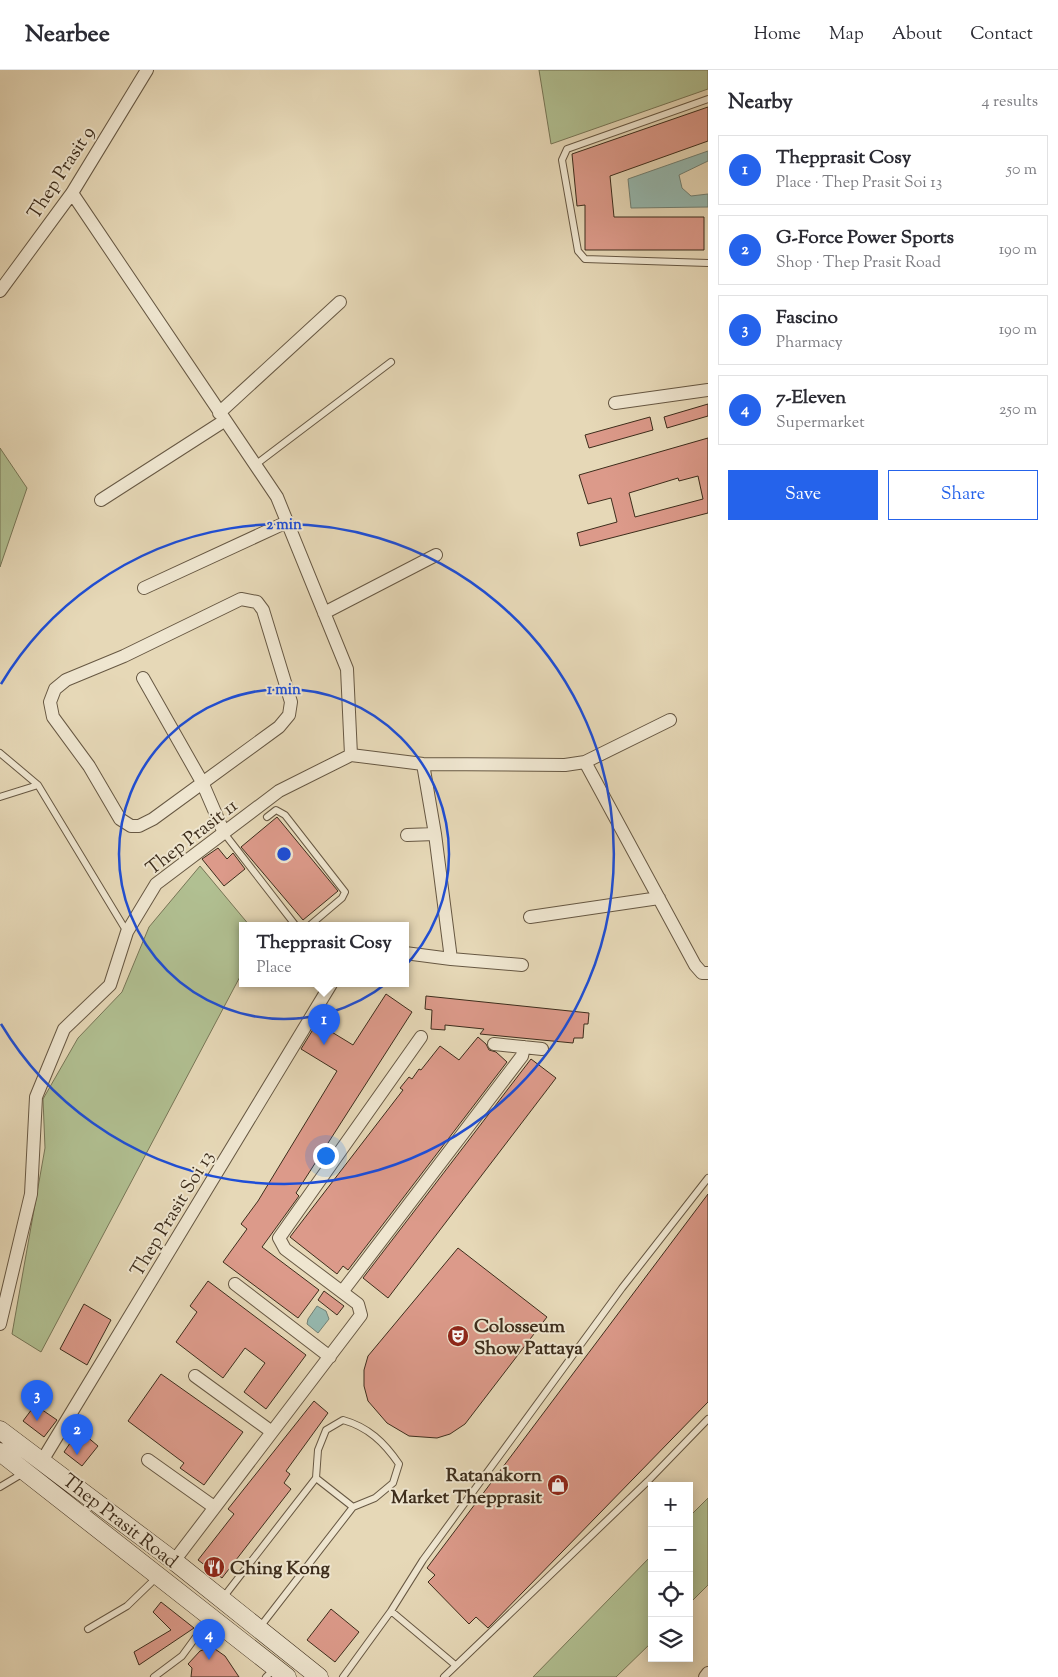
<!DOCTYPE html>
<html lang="en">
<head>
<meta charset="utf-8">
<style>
	:root { --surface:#fff; --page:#f7f7f7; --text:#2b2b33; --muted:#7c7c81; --line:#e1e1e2; --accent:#2563eb }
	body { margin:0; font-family:"Sorts Mill Goudy",serif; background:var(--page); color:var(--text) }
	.controls { position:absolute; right:15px; bottom:15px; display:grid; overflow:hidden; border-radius:0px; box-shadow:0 2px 12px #0003 }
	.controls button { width:45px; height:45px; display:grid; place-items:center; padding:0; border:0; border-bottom:1px solid var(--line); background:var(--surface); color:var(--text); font:25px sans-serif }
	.you { position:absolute; left:325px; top:1085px; width:18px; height:18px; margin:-12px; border:4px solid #fff; border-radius:50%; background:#1a73e8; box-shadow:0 0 0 8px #1a73e833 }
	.badge { display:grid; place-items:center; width:32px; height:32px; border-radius:50%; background:var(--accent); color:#fff; font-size:16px; font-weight:700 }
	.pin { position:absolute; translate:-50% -41px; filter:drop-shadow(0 1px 2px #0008) }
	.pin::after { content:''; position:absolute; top:26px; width:18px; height:15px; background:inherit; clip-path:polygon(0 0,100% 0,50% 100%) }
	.popup { position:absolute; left:239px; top:852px; width:170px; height:65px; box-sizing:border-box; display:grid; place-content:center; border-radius:0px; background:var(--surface); filter:drop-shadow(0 1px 4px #0005); font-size:16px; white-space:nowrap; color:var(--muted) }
	.popup b { font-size:19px; color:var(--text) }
	.popup::after { content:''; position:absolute; left:50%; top:100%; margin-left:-10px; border:10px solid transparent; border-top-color:var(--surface) }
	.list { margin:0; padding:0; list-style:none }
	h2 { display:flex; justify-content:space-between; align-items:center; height:65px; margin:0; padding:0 20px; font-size:21px }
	h2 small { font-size:16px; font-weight:400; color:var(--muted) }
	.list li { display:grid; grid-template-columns:32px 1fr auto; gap:15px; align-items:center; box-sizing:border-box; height:70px; margin:0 10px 10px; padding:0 10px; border:1px solid var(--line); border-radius:0px }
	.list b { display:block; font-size:19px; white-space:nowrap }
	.list p { margin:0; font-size:16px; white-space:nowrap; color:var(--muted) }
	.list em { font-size:16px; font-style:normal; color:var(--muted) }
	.actions { display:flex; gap:10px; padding:15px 20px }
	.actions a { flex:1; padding:11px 0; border:1px solid var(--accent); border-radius:0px; text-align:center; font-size:18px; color:var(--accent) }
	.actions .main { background:var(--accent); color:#fff }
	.icon { flex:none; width:28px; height:28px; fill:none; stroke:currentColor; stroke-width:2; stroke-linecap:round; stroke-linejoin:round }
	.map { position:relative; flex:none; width:708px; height:1607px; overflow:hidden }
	header { display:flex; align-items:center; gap:30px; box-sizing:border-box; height:70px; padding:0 25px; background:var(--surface); border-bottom:1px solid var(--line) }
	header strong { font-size:24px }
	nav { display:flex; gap:28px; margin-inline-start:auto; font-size:18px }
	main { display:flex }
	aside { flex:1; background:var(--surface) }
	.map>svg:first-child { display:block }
	.green { fill:#b1c092; stroke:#777657 }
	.water { fill:#96b9b0; stroke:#728175 }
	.building { fill:#dc9a8a; stroke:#3d2d1c; fill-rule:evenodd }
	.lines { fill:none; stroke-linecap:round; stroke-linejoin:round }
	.service-casing { stroke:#675843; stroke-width:8 }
	.minor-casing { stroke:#675843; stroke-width:14 }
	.secondary-casing { stroke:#3d2d1c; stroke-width:19 }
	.service { stroke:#efe6d0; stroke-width:6 }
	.minor { stroke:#efe6d0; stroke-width:12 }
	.secondary { stroke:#efe6d0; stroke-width:18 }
	.ring { fill:none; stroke:#1d4ed8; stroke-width:2.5 }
	.labels { text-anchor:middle; stroke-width:4; stroke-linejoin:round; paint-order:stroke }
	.street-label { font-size:19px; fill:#3d2d1c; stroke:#efe6d0 }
	.poi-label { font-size:19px; font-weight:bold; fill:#3d2d1c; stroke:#efe6d0; text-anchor:start }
	.centre { fill:#1d4ed8; stroke:#efe6d0; stroke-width:2.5 }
	.ring-label { font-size:15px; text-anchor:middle; font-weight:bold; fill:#1d4ed8; stroke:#efe6d0; stroke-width:4; stroke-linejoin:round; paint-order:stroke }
</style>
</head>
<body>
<header>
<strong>Nearbee</strong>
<nav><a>Home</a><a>Map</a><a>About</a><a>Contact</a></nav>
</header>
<main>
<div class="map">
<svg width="708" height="1607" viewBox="0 0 708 1607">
	<rect width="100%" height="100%" fill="#e6d8b7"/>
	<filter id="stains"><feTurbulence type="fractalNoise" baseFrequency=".004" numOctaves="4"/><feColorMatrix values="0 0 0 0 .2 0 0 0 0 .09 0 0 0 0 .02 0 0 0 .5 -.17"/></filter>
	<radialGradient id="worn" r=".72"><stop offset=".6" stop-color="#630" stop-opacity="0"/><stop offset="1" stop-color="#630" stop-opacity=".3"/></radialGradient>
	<path class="green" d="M539,0H708V19L551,74Z
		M0,378L27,418L0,497Z
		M200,796L250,856H243V901L41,1282L12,1264L45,1078L43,1029L78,968L122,922L149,857Z
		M708,1428V1515L689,1534V1447Z
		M652,1485V1572L616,1607H533Z"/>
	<path class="water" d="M708,81V91L679,105L682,118L691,126L708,124V137L631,138L628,109Z
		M317,1236L326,1241L329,1249L318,1263L307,1254L308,1249Z"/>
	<path class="building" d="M708,37V71L610,106L614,147H704V180H585V135L577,136L572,84Z
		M708,334V346L667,358L664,347Z
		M650,347L653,360L589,378L585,365Z
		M708,368V443L580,476L577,463L617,452L611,428L588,434L579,405ZM698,406L703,429L635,447L629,423L678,408L679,411Z
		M277,747L338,821L303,850L241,777Z
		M218,778L227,789L233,783L245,799L224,816L202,789Z
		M386,924L412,942L296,1123L299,1126L262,1177L319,1220L298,1248L223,1192L247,1159L241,1154L258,1131L337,1001L301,979L317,953L353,975Z
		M426,926L589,943L588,954H584L583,968H574L573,973L480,964L484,959L445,955V960L431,959L432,940L425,939Z
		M478,967L486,974L489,980L496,982L507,992L348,1200L343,1196L337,1204L290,1167L403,1020L400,1018L409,1007L412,1009L419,999L421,1000L440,976L459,990Z
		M531,989L556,1008L388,1228L363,1208Z
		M708,1124V1332L488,1558L476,1547L469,1554L428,1512L435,1505L427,1498Z
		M458,1178L547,1247L465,1354L450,1364L437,1368L409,1366L387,1353L368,1331L364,1316V1300L368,1286Z
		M208,1211L306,1285L266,1339L244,1322L265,1293L245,1278L223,1308L176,1272L197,1242L190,1236Z
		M324,1221L344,1236L337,1245L318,1230Z
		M84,1234L111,1250L87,1295L60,1279Z
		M161,1304L243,1362L204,1415L180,1398L184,1393L128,1351Z
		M314,1331L328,1343L286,1401L290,1404L284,1413L291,1419L222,1508L198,1490L234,1444L228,1439Z
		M35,1335L57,1350L44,1367L23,1351Z
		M79,1360L98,1376L82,1396L64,1382Z
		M161,1532L194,1558L139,1595L134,1582L171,1560L153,1542Z
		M331,1539L359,1562L335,1592L307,1570Z
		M208,1578L215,1579L225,1586L239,1607H191L192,1598L188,1594L200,1581Z"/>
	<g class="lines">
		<g class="service-casing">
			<path id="service" d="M708,29L567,79L562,90L578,181L585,189L708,193
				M255,395L391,292
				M0,683L38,715L127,862
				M0,727L38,715
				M267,747L276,740L285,745L345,822L342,828L309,856
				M224,763L296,856
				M316,1408L353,1437
				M0,1417L25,1402
				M222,1529L316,1408L318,1380L326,1360L343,1350C368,1357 384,1372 399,1394L393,1413L375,1428L353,1437L260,1557
				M391,1541L454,1594
				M88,1559L127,1536L158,1506
				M154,1607L182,1586L209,1549
				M266,1607L274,1599
				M343,1607L391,1541L423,1490L622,1218L708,1108
				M444,1607L648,1411L708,1349"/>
		</g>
		<g class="minor-casing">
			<path id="minor" d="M72,123L277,427L347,599L351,685
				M0,221L72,123L147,0
				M615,333L708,320
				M219,343L340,232
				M101,430L224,351
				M144,518L287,452
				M241,529L257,532L263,540L291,632L289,645L279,657L153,749L139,756H131L120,749L89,696L53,647L50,632L55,619L66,610L124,586Z
				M324,543L436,485
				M143,608L202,712L224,763
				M585,692L695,895L702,903H708
				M407,765L435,764
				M530,847L659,828
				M405,883L451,889L435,764L423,694
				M451,889L522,895
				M494,974L542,979
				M235,1214L330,1287
				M342,1222L522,986L524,977
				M0,1254L31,1124L36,1027L64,959L110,915L127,862L156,814L279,721L351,685L423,694L565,695L585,692L670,650
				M195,1306L272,1362
				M148,1390L214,1437
				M42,1391L331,914
				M174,1491L361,1245L358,1234L285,1179L279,1168L421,967
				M705,1607L708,1603"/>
		</g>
		<g class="secondary-casing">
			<path id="secondary" d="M0,1360L174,1491L319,1607
				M0,1382L287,1607"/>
		</g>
		<use href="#service" class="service"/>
		<use href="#minor" class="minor"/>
		<use href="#secondary" class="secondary"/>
	</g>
	<g class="ring">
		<circle cx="284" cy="784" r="165"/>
		<path d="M1 614A330 330 0 1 1 1 954"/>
	</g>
	<defs>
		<g id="theatre-disc" transform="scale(1.125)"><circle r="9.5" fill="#8f2418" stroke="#efe6d0"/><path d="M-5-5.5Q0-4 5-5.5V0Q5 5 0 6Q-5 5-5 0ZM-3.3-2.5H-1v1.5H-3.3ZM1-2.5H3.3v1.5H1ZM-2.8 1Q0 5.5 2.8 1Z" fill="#fff"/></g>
		<g id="shop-disc" transform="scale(1.125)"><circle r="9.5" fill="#8f2418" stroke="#efe6d0"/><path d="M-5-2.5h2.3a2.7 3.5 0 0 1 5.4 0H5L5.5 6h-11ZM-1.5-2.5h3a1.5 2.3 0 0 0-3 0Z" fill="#fff"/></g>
		<g id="restaurant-disc" transform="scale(1.125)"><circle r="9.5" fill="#8f2418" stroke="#efe6d0"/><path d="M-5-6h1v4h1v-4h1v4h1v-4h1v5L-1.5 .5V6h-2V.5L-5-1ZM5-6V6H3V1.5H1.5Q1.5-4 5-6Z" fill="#fff"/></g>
	</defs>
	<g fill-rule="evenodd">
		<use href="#theatre-disc" x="458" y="1266"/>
		<use href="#shop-disc" x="558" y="1415"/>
		<use href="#restaurant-disc" x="214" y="1497"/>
	</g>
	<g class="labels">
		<g class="street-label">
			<text transform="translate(60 102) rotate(-57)" y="7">Thep Prasit 9</text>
			<text transform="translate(191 766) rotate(-38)" y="7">Thep Prasit 11</text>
			<text transform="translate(171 1143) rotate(-59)" y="7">Thep Prasit Soi 13</text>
			<text transform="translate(121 1450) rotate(38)" y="7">Thep Prasit Road</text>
		</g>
		<g class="poi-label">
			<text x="474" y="1262">Colosseum<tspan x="474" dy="22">Show Pattaya</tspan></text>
			<text x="542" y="1411" text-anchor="end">Ratanakorn<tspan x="542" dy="22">Market Thepprasit</tspan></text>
			<text x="230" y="1504">Ching Kong</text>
		</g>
	</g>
	<circle cx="284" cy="784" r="8" class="centre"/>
	<g class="ring-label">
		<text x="284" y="459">2 min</text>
		<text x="284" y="624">1 min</text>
	</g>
	<rect width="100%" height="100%" filter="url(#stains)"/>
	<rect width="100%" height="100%" fill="url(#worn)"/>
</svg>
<div class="controls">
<button>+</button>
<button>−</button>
<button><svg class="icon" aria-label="locate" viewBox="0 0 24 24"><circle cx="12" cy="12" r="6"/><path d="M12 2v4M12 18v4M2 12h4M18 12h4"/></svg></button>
<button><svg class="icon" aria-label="layers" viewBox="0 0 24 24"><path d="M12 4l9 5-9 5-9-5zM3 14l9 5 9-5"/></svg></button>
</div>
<div class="you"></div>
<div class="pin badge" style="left:324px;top:975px">1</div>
<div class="popup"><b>Thepprasit Cosy</b>Place</div>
<div class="pin badge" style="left:77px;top:1385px">2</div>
<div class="pin badge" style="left:37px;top:1351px">3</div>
<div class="pin badge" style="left:209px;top:1590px">4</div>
</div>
<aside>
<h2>Nearby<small>4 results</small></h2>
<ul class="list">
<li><span class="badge">1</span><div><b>Thepprasit Cosy</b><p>Place · Thep Prasit Soi 13</p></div><em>50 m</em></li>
<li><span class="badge">2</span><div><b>G-Force Power Sports</b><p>Shop · Thep Prasit Road</p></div><em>190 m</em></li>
<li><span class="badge">3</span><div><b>Fascino</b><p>Pharmacy</p></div><em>190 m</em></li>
<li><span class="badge">4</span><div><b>7-Eleven</b><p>Supermarket</p></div><em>250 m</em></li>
</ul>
<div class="actions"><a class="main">Save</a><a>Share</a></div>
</aside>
</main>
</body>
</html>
